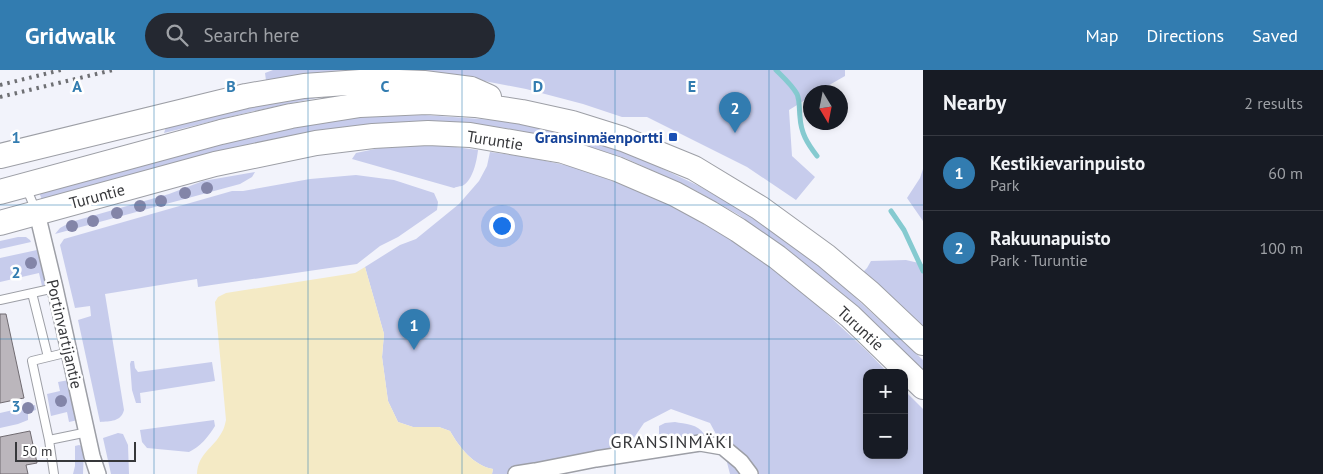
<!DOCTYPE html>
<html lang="en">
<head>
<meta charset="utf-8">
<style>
	:root { --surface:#171b24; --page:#242831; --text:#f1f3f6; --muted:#9ea1a6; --line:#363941; --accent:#327cb0 }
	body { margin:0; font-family:"PT Sans",sans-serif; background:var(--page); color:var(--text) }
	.controls { position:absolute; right:15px; bottom:15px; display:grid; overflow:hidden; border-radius:10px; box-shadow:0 2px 8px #0003 }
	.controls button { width:45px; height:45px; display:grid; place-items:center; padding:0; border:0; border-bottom:1px solid var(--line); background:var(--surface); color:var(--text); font:25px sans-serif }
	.compass { position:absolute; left:803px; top:15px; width:45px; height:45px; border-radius:50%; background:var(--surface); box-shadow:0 2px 8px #0003; rotate:170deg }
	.scale { position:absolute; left:15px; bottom:12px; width:121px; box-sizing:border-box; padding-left:5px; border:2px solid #36373a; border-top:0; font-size:14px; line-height:18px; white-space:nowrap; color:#36373a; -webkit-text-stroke:4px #fff; paint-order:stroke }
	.you { position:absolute; left:501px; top:155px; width:18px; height:18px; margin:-12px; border:4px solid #fff; border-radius:50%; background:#1a73e8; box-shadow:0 0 0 8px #1a73e833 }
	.badge { display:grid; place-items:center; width:32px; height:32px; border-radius:50%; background:var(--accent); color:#fff; font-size:16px; font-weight:700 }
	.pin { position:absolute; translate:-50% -41px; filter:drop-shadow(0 1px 2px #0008) }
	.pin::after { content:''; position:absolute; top:26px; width:18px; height:15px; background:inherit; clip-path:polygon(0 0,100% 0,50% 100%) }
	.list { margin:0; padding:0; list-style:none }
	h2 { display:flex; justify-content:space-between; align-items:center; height:65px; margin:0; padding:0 20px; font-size:21px }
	h2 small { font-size:16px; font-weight:400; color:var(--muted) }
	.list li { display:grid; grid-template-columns:32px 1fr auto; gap:15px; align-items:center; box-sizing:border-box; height:75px; padding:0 20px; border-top:1px solid var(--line) }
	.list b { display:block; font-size:19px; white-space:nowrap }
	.list p { margin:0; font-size:16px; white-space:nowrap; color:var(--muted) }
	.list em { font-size:16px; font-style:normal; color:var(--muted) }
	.icon { flex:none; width:28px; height:28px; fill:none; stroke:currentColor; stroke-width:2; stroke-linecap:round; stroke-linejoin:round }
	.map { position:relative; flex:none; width:923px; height:404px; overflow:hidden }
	header { display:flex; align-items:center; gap:30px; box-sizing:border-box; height:70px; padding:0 25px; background:var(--accent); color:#fff }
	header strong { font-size:24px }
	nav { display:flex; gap:28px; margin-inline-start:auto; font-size:18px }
	.search { width:350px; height:45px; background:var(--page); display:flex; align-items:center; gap:12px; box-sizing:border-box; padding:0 18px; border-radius:28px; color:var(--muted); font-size:19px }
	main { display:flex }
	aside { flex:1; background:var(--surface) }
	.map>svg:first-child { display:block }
	.green { fill:#c7ccec }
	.sand { fill:#f4eac5 }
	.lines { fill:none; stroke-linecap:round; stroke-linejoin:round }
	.stream { stroke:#85cad0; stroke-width:5 }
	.building { fill:#bbb6bc; stroke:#706b71 }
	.service-casing { stroke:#9d9fa6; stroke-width:10 }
	.minor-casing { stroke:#9d9fa6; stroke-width:18 }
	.primary-casing { stroke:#9d9fa6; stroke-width:26 }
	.service { stroke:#fff; stroke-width:8 }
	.minor { stroke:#fff; stroke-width:15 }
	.primary { stroke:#fff; stroke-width:24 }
	.rail { stroke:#6f7074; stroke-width:4; stroke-dasharray:2.5 5; stroke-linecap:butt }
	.tree { fill:#8385a8 }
	.grid { fill:none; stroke:#327cb0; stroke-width:1; stroke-opacity:0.55 }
	.transit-dot { fill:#1a4fb4; stroke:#fff; stroke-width:2 }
	.labels { text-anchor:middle; stroke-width:5; stroke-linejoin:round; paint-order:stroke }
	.transit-label { font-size:16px; font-weight:bold; fill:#164399; stroke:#fff; text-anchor:end }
	.street-label { font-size:16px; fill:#36373a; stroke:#fff }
	.neighbourhood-label { font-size:18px; letter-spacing:1px; fill:#36373a; stroke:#fff }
	.grid-label { font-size:16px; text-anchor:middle; font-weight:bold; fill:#327cb0; stroke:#fff; stroke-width:5; stroke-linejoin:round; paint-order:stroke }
</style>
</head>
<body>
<header>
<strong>Gridwalk</strong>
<div class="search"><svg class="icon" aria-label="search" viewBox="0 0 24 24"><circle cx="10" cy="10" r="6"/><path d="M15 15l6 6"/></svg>Search here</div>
<nav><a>Map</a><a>Directions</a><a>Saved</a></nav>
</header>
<main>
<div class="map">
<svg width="923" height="404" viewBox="0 0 923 404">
	<rect width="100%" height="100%" fill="#f2f3fb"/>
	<path class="green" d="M273,0H845V6L817,22H811L810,27L789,40L792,86L815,107L796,130L747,97L647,47H622L583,34L526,19L479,10L267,18L265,3Z
		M361,23L326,26L254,41L164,63L167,54L267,27Z
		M425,45L508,51L576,66L629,83L699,116L744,142L820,195L923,290V300L846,228L790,183L739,145L693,119L625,88L570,71L505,58L465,53L419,51L378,54L318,62L42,130L39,122L268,62L352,47Z
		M394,75H440L478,80C477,90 473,111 462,116C461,116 455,117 454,118L352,89L356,83Z
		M490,82L527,87L579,98L679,137L734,172L784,207L814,232L868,282L888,303H867V385H904V320L923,339V404H730L723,377L710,353L671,339L644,353L627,378L536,404H492L493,399C474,396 459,377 450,361L439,357H413L398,352L388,331L382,287L384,264L365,197L400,175L416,169L459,134L479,111L487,96Z
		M923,99V151L907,128L920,108Z
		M255,102L252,107L240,114L55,164L60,158L71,152L169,124L203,111Z
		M356,105L394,110L434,123L438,132L437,140L398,167L380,176L357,194L198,217L197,209L105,224L124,340C121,352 110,351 100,352L78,250L91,246L90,236L75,238L60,175L64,169L232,121H243L310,109Z
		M18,167H26L30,170L31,172L0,179V171Z
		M37,180L41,190L47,215L42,216L39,203L0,212V188Z
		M906,190L923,194V258L862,203L867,198L871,191Z
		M131,291H134L135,298L138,302L212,292L215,311L140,323L141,333H136L132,320L130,294Z
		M69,310L78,350L69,352L67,342L51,346L47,324L60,321L58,312Z
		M35,335L36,340L28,342V350L18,354L0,358V343Z
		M214,350L215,356C209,366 200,377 189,382L147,378L142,372L140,360Z
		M675,352C685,354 698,354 704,364L702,367L666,368L659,364V356L665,353Z
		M118,363L123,364L128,375L129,404H111L103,368Z
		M79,375L84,377L83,404H73L75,396V376Z"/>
	<path class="sand" d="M365,197L384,264L382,287L388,331L398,352L413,357H439L450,361C459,377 474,396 493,399L492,404H197C198,383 213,379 222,362C224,359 225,354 226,350L215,232L218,227L226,223L355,203Z"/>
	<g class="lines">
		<path class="stream" d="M776,0C783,7 792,15 797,24C800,31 799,39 800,47C801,63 807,73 817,86
			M891,141L904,160L923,201"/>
	</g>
	<path class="building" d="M0,244H6L24,328L0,333Z
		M30,361L37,393L26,395L28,404H0V367Z"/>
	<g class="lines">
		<g class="service-casing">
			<path id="service" d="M26,117L36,141
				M32,223L48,287
				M0,230L55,218
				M49,370L88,362
				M54,404L49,370L32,291L69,282"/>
		</g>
		<g class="minor-casing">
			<path id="minor" d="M37,143L55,218L92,386L98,404
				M516,404L535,401L596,389L700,373L723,377L741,392L750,404"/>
		</g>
		<g class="primary-casing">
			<path id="primary" d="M0,86L246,26L304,16L374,11L424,13L471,19L489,27
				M0,122L221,62L291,46L360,35L427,32L475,35L522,42L572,53L623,69L694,98L760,138L826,186L870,223L923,273
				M0,153L215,94L316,73L373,66L428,63L470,65L563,81L617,99L675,124L710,143L738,160L777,187L850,246L923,317"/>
		</g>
		<use href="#service" class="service"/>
		<use href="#minor" class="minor"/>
		<use href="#primary" class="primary"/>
		<path class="rail" d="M0,15L61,0
			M0,27L113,0"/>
	</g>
	<g class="tree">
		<circle cx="207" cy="118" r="6"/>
		<circle cx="185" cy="123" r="6"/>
		<circle cx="161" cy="131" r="6"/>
		<circle cx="140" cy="136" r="6"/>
		<circle cx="117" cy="143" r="6"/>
		<circle cx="93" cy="151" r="6"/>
		<circle cx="72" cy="156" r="6"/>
		<circle cx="31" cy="193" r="6"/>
		<circle cx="61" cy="331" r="6"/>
		<circle cx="28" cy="338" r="6"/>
	</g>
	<path class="grid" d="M154,0V404M308,0V404M462,0V404M615,0V404M769,0V404M0,135H923M0,269H923"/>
	<rect class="transit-dot" x="668" y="62" width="10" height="10" rx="2.5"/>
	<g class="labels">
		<g class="transit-label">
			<text x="663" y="73">Gransinmäenportti</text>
		</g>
		<g class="street-label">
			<text transform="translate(495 70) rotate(9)" y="6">Turuntie</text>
			<text transform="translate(97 126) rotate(-15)" y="6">Turuntie</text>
			<text transform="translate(861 258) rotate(43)" y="6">Turuntie</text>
			<text transform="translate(65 264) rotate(77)" y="6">Portinvartijantie</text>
		</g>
		<g class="neighbourhood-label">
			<text x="672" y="378">GRANSINMÄKI</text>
		</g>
	</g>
	<g class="grid-label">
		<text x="77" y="22">A</text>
		<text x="231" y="22">B</text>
		<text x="385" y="22">C</text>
		<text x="538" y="22">D</text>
		<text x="692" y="22">E</text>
		<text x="16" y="73">1</text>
		<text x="16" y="208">2</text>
		<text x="16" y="342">3</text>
	</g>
</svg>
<div class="controls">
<button>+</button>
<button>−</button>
</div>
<svg class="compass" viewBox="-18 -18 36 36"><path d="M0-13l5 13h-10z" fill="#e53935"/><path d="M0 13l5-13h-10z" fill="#9ea1a6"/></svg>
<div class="scale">50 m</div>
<div class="you"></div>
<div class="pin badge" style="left:414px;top:280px">1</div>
<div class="pin badge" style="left:735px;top:63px">2</div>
</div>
<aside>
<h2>Nearby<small>2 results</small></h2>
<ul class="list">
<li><span class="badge">1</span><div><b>Kestikievarinpuisto</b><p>Park</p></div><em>60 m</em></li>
<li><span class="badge">2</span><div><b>Rakuunapuisto</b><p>Park · Turuntie</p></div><em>100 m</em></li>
</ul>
</aside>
</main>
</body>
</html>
